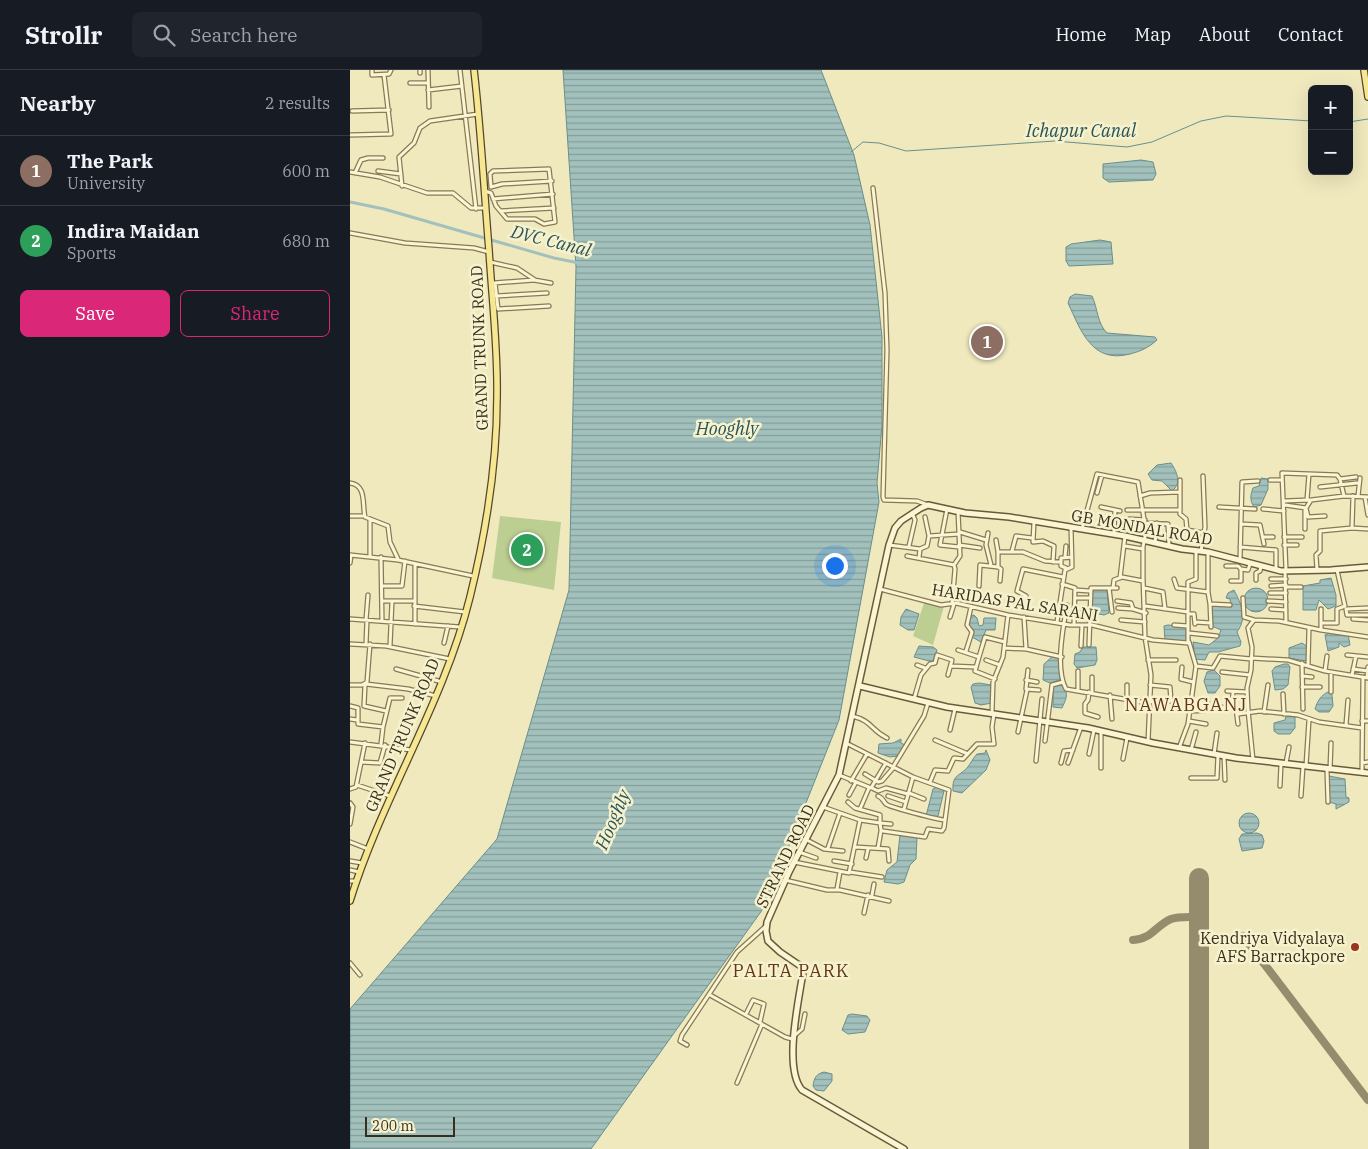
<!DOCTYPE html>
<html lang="en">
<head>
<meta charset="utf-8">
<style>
	:root { --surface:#171b24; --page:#20242c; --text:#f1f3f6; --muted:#9ea1a6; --line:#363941; --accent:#db2777 }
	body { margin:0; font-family:"IBM Plex Serif",serif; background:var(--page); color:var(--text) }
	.controls { position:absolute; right:15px; top:15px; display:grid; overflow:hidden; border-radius:8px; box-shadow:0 5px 20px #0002 }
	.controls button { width:45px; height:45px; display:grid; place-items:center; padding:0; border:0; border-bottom:1px solid var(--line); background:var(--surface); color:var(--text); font:25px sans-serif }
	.scale { position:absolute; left:15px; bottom:12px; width:90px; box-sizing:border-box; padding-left:5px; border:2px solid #382e1c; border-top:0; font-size:14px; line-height:18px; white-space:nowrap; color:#382e1c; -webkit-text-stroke:4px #f7f2ce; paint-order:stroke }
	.you { position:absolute; left:484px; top:495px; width:18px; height:18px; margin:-12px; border:4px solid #fff; border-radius:50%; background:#1a73e8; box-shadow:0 0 0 8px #1a73e833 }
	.badge { display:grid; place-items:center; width:32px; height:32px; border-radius:50%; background:var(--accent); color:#fff; font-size:16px; font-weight:700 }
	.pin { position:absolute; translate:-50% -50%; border:2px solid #fff; box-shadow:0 1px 5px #0006 }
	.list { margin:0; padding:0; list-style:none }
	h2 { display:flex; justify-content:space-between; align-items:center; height:65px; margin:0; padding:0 20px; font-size:21px }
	h2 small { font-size:16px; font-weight:400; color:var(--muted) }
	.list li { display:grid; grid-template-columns:32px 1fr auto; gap:15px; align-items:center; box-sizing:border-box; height:70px; padding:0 20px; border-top:1px solid var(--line) }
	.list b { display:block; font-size:19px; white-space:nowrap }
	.list p { margin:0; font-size:16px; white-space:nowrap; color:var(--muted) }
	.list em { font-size:16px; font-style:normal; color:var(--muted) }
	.actions { display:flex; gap:10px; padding:15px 20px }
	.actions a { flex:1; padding:11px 0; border:1px solid var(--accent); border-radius:8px; text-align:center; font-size:18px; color:var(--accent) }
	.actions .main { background:var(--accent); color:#fff }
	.icon { flex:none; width:28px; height:28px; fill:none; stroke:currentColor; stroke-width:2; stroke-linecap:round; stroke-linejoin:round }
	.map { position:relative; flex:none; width:1018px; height:1079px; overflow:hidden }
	header { display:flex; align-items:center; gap:30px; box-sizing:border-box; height:70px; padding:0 25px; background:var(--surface); border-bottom:1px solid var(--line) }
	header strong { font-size:24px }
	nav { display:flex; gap:28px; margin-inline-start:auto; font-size:18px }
	.search { width:350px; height:45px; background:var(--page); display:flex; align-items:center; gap:12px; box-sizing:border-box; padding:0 18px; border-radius:8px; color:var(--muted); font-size:19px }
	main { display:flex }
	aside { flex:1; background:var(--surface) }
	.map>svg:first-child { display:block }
	.green { fill:#bdce92 }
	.water { fill:url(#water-rules); stroke:#698f8c }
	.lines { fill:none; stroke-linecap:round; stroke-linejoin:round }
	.stream { stroke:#698f8c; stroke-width:1 }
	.canal { stroke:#a2c1bd; stroke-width:3 }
	.taxiway { stroke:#948c6d; stroke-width:8 }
	.runway { stroke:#948c6d; stroke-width:20 }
	.street-casing { stroke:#897956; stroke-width:5.5 }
	.secondary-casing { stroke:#6a5a3a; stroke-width:8 }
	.primary-casing { stroke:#56462b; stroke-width:8 }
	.street { stroke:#faf5d2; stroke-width:3 }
	.secondary { stroke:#faf5d2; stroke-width:5 }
	.primary { stroke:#f6e793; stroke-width:5.5 }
	.poi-dot { fill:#9b3623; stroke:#f7f2ce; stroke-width:2 }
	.labels { text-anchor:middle; stroke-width:5; stroke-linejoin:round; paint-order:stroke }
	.street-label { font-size:16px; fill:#382e1c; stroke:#f7f2ce }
	.poi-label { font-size:16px; fill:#382e1c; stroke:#f7f2ce; text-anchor:end }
	.water-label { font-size:18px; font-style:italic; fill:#2a5458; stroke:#f7f2ce }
	.neighbourhood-label { font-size:18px; letter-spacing:1px; fill:#663619; stroke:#f7f2ce }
</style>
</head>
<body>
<header>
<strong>Strollr</strong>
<div class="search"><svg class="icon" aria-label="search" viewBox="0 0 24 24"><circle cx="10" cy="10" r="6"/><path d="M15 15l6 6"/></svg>Search here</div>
<nav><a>Home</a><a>Map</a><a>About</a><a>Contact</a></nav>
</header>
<main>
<aside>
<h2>Nearby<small>2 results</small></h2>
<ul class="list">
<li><span class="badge" style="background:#8d6e63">1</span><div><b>The Park</b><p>University</p></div><em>600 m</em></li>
<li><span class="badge" style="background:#2e9e5b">2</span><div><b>Indira Maidan</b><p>Sports</p></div><em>680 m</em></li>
</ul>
<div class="actions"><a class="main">Save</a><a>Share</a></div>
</aside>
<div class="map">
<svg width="1018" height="1079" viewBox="0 0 1018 1079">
	<defs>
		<pattern id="water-rules" width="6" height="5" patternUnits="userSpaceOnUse" patternTransform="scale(1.25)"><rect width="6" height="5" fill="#a2c1bd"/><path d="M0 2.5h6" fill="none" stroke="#859d99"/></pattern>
	</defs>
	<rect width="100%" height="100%" fill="#f0e9be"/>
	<path class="green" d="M150,446L211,452L204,520L142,508Z
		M574,533L594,536L583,575L563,566Z"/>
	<path class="water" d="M213,0H471L504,85L520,155L532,267V355L527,413L529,432L489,650L415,836L241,1079H0V939L147,769L219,520L226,197Z
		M791,90L803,92L806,104L803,110L759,112L753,108V94Z
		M750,170L761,172L763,194L719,196L716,191V177L721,174Z
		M725,224L742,226C748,239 747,253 757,263L805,267L807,270C798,278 791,281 780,284C742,294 731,261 718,233L720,227Z
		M821,393C827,402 832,413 822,421L812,411L802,410L798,404L807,395Z
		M911,408L918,409V419L911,435L904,437C900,431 900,426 903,418L909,416Z
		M981,508L986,525V536L978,539L969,530L966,540H953V516L970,513V510Z
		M742,517L757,519L759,543L754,545L744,543L742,538Z
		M894 530a12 12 0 1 1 24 0a12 12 0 1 1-24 0Z
		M884,520C891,534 898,547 887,562L891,572L890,576L868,582H859L855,590L845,589L843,572L859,575L868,568L871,560L862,556L861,535L881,536L880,529L876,528L878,523Z
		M556,539L569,544L564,560H558L550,555L551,547Z
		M624,545L627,548L629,556L633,555L634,548H646L645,560H636L631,572L622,567L623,559L618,555L620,546Z
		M818,555L837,557V572L815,570L814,556Z
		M982,562L998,564L1000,575L994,577L989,573V577L978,581L975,565Z
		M952,573L958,577L956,591L939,588V578Z
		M569,576L583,577L587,580L583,592L564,587Z
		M733,577H746L747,590L745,595L727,598L724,594L725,584L730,582Z
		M703,586L711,588V607L710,610L700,613L693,610L694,594Z
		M934,594H938L940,597L938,615L933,619L925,620L922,601L925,597Z
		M864,600L870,606V616L865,623H858L854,611L857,602Z
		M629,613L641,615L642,633L631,635L625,633L621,617L623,614Z
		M711,614C720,623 716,629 712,638L703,637V616Z
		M978,622L982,625L983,636L979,642H969L965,639C967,632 971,625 978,622Z
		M936,646H945V658L940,664H928L924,661V653L935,650Z
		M551,669V673L555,675L548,686L540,687L528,683L529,674L543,673Z
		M636,680L640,690L636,700L612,723L603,721C602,705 608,707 617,698C621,693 623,688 627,684L635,683Z
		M979,706L995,709L996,727L999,728V732L986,739V734L979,732Z
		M588,717L594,721L588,746L584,748L576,746L583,719Z
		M889 753a10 10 0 1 1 20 0a10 10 0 1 1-20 0Z
		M907,763L912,765L914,771L912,778L892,781L889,769L892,764Z
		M550,765L567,767L566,789L560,795L554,812L548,814L534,812L537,800L547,792Z
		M502,944L517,946L520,950L515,962L498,964L492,960L498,945Z
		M474,1002L482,1004V1011L474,1021L466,1020L463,1016C464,1008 466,1004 474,1002Z"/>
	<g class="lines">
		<path class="stream" d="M999,52L1018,49
			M501,82L513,72L529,73L556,81L705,71L777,77L802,72L851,51L876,46L962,51"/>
		<path class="canal" d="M0,132L34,139L204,188L229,193"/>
		<path class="taxiway" d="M893,866L1018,1030
			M783,870C802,869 805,856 821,849C829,846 840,847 849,847"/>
		<path class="runway" d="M849,808V1079"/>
		<g class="street-casing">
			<path id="street" d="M22,0V5L39,4L41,0
				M70,0V3
				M78,0L79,37
				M110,0L126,139
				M60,13H78
				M78,20L112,16
				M2,41L39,40
				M0,65L41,64L34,5
				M28,101L51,104
				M0,102L30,107L77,123H103L121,138H135
				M5,103L11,90L18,88H33
				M52,116L49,87L64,73L70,58L80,51L128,44
				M141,117L152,114L202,111
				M523,118L535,223L537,280L533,427L534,430L567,431L578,435
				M135,121L141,123L146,136L157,149H185L194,154L205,152L199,99L143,101L140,104L141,117
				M143,129L203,124
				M151,141L204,138
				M0,163L55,173L124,178L139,182
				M140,192L167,198L185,210
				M144,213L184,210L201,213
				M145,213L148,239L199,236
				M146,226L197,223
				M830,410V444L836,449L837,460L854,463
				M920,410H932
				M0,413C17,415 12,435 15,447L38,456L40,472L48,489
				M970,417L1007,413
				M747,423L752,405
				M790,426L800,423L830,422
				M994,426L990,409L1006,407
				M1003,426L1002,458L1018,459
				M1008,426L1010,408
				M1015,427L1018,445
				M957,430L959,404
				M934,431L959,430
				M935,435L956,438L961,430L994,426L1018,427
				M751,437L770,441
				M869,437L905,439
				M955,438V459
				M956,438L958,447L975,446
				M597,439L590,475L609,477
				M913,439L934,441
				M777,440H830
				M0,446H14
				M575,447L579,466
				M779,449L795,450
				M20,450V486
				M684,452L683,472L693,471L704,476L703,492
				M795,453L818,454L819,476
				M891,454L910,455L914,474
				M732,459L747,404L788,412L796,461L793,477V507L795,567L801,605L798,672
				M610,462L636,470
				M638,463L636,475L641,495
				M764,463L765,440
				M914,467H923
				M934,467H952
				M646,470L648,482H673L695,491L710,492
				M805,473L807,453
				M539,475L570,479L569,488
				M609,475L630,478
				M934,475H947
				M559,476L565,450L562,443
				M775,476L793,479
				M890,477L926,480V500
				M570,479L577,476L579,466L609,464
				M662,481L666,466L682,468
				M851,481L855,457L853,406
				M858,482V522
				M0,485L48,490L123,506
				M557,486L604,495L605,499L602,534
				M31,487L32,551
				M715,487L716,476
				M890,490L892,412L908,411
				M0,493L1,485
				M604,495L610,486L608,441
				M876,496H888L891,499V511H881
				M648,497L651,499L650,511
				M716,498L711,496V488L722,487
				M891,499L898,500L900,494
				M935,500L936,552
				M936,500L932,403L987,405L990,409
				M967,500L966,485L970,481V461L1002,458
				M770,508L775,466
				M824,509L827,518L858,522L860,534
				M921,509H936
				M906,510V503L910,501L911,496
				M712,514L725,518L724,555
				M33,516H52L55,491
				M629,516L630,495L648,497V482
				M921,516L936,515
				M936,517H951
				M759,518L762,542
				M763,518L764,510L772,507L793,511
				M794,518L813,522L815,539
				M530,519L591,535L606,533L658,545L720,555H742L803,570L838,573V512L846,509V481
				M725,520L740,521
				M920,523H936
				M726,528H739
				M893,528L894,547L904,550
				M33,531H64
				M767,531L781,533L783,539L796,543
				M918,531L936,532
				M659,532H671L676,526L667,521L673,499L713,507
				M717,535C713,558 705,599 716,619L791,632L821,631L820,617L800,615
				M64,536L115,542
				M795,536L838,542
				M768,538L783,539
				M921,539L936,540
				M996,539L997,545H1018
				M996,539L1018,538
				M725,542L742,543
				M838,544H844L845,554
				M600,547L604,534
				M674,547L676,579
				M0,549L110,557
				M1003,549L1018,550
				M16,550L18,525
				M771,550L795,552
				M707,552L715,500L722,497L721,457
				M845,552L861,553
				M972,553H987V539L995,536L987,500
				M65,554V494
				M824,555L838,556
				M861,557L860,534L880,535
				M971,560L1018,567
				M839,563L867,566
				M94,573L98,556
				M0,574L36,576L100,589
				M16,574L17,550
				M739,575L741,518H767
				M40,576L42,531
				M731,576L732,555
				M654,578L676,579L712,587
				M608,580L629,587L625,601L645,609
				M616,581L622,562L617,555L621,537
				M997,585L1018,587
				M629,587L635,567L655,572
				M901,588L938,590L975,601L1018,608
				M636,590L650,595
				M798,590H826
				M952,593L953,639
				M567,595L575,598
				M958,595L959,558
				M601,596L625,597
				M846,596L863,598L870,586L901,589
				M832,597L831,609L843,612
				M46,599L92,612
				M1003,599L1018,601
				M678,600L676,619L689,620
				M975,601L977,586
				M872,602L900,605
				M981,602V622
				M1002,605L1006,586
				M952,606L962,607
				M1017,608L1018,597
				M676,610L687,612
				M16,614L58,619L86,626
				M0,615H12L17,612L20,574
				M15,615L14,636L36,641
				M952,617H970
				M728,620V601
				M877,621L897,622
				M739,622L738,630L735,634V643L748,647
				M742,622V607
				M933,624L934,644
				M760,625L762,649
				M564,629L571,605L580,594L585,593L587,585L602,590L598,605
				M777,629V615
				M841,634L858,633
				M0,636L8,638V654L33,657L31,674
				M866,637L886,638L888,654
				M882,637L883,622
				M841,641L863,640
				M914,642L918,615
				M642,643L643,612L653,587L658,545
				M888,644L910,641L948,645L969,652L1012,658
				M502,646C523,651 520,660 537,668
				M0,649L7,650
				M839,651L856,654
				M1012,651H1018
				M996,655L998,630
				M33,657L40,628H52
				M600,660L605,639
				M751,661V698
				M668,662L677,620
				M585,670L618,684
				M695,671L702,615L713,612
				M0,672L61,680
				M829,678L838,654L846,596L839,572
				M841,680L846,662
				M739,684L744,660
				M864,684L867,663
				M874,686L875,710
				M773,689L777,668
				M903,690L898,640L897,618L901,600L902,577L898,558L904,550L929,551L971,560V539
				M686,691L692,629
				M11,692L30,693L35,675
				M711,693L714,681L723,680
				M718,693L731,657
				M936,693L939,677
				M1012,693L1018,692
				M956,696L959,650
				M543,697L574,646L578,633
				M977,700L978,732
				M980,700L981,673
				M1012,703L1013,607
				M515,704L528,712L532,711L544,697
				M489,705L521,718L536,693
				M841,708H867L868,685
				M501,711L517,684
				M580,712L585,700L598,701L604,688L613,689L627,674H644L642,657L644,644
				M7,715L40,726
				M930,716L931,694
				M522,718L528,721L536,718L558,724
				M0,719L6,717L15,673
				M559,723L574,729
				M499,725L505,714
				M528,726C533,728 533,731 536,734C539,737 589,750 595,750
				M538,726L556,732
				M951,726L953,696
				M498,732L505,738L530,745V753L541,754
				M0,733L3,737L0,754
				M473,737L510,750L530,753L531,760L533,761L575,767L578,759L592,761L594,758L599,720L563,707L496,673
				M510,739L519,718
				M554,739L563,707
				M455,769L474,779L493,781
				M0,772L18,779
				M505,777L538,779L539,791
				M478,778L490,743
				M528,778L531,761
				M449,782L466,788
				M516,788L518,779
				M0,791L12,793
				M484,791L502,794
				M444,792L499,803L510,750
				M0,800L9,802
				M500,802L532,807
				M435,810L477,820H490L539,831
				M0,811H6
				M487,819L490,802
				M522,825L524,814
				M514,843L518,825
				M0,893L10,905
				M360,925L435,967L442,969
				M396,944L403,930L414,934L410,952
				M443,967L452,959L455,944
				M337,975L330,971L332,965L387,882L417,855
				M387,1013L412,954"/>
		</g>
		<g class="secondary-casing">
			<path id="secondary" d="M510,616L597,637L738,658L803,673L886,688L1018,703
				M554,1079L452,1020C433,998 449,930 453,902L452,897L430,882L418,871L416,861L417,852L439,802L489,705L539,475L545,458L551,451L571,438L578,435L615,443L659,447L775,466L832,479L858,482L931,501L981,500L1018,497"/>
		</g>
		<g class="primary-casing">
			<path id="primary" d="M1014,0L1018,27
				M0,831C32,727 94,633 120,527C136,462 147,393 147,327C148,278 142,229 139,180C134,120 131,60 124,0"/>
		</g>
		<use href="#street" class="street"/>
		<use href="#secondary" class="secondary"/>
		<use href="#primary" class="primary"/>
	</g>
	<circle class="poi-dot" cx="1005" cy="877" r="5"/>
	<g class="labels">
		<g class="street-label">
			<text transform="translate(129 278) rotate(-92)" y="6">GRAND TRUNK ROAD</text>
			<text transform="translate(792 457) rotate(10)" y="6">GB MONDAL ROAD</text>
			<text transform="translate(665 532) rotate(9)" y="6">HARIDAS PAL SARANI</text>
			<text transform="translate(52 665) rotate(-67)" y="6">GRAND TRUNK ROAD</text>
			<text transform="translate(435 786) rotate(-64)" y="6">STRAND ROAD</text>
		</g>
		<g class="poi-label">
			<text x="995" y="874">Kendriya Vidyalaya<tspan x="995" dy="18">AFS Barrackpore</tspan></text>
		</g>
		<g class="water-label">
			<text x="731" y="67">Ichapur Canal</text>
			<text transform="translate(201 171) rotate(14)" y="6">DVC Canal</text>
			<text x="377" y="365">Hooghly</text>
			<text transform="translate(263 750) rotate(-67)" y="6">Hooghly</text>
		</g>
		<g class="neighbourhood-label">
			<text x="836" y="641">NAWABGANJ</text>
			<text x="441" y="907">PALTA PARK</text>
		</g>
	</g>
</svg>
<div class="controls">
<button>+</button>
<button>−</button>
</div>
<div class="scale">200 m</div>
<div class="you"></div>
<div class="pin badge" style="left:637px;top:272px;background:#8d6e63">1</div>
<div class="pin badge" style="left:177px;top:480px;background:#2e9e5b">2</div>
</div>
</main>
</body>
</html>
